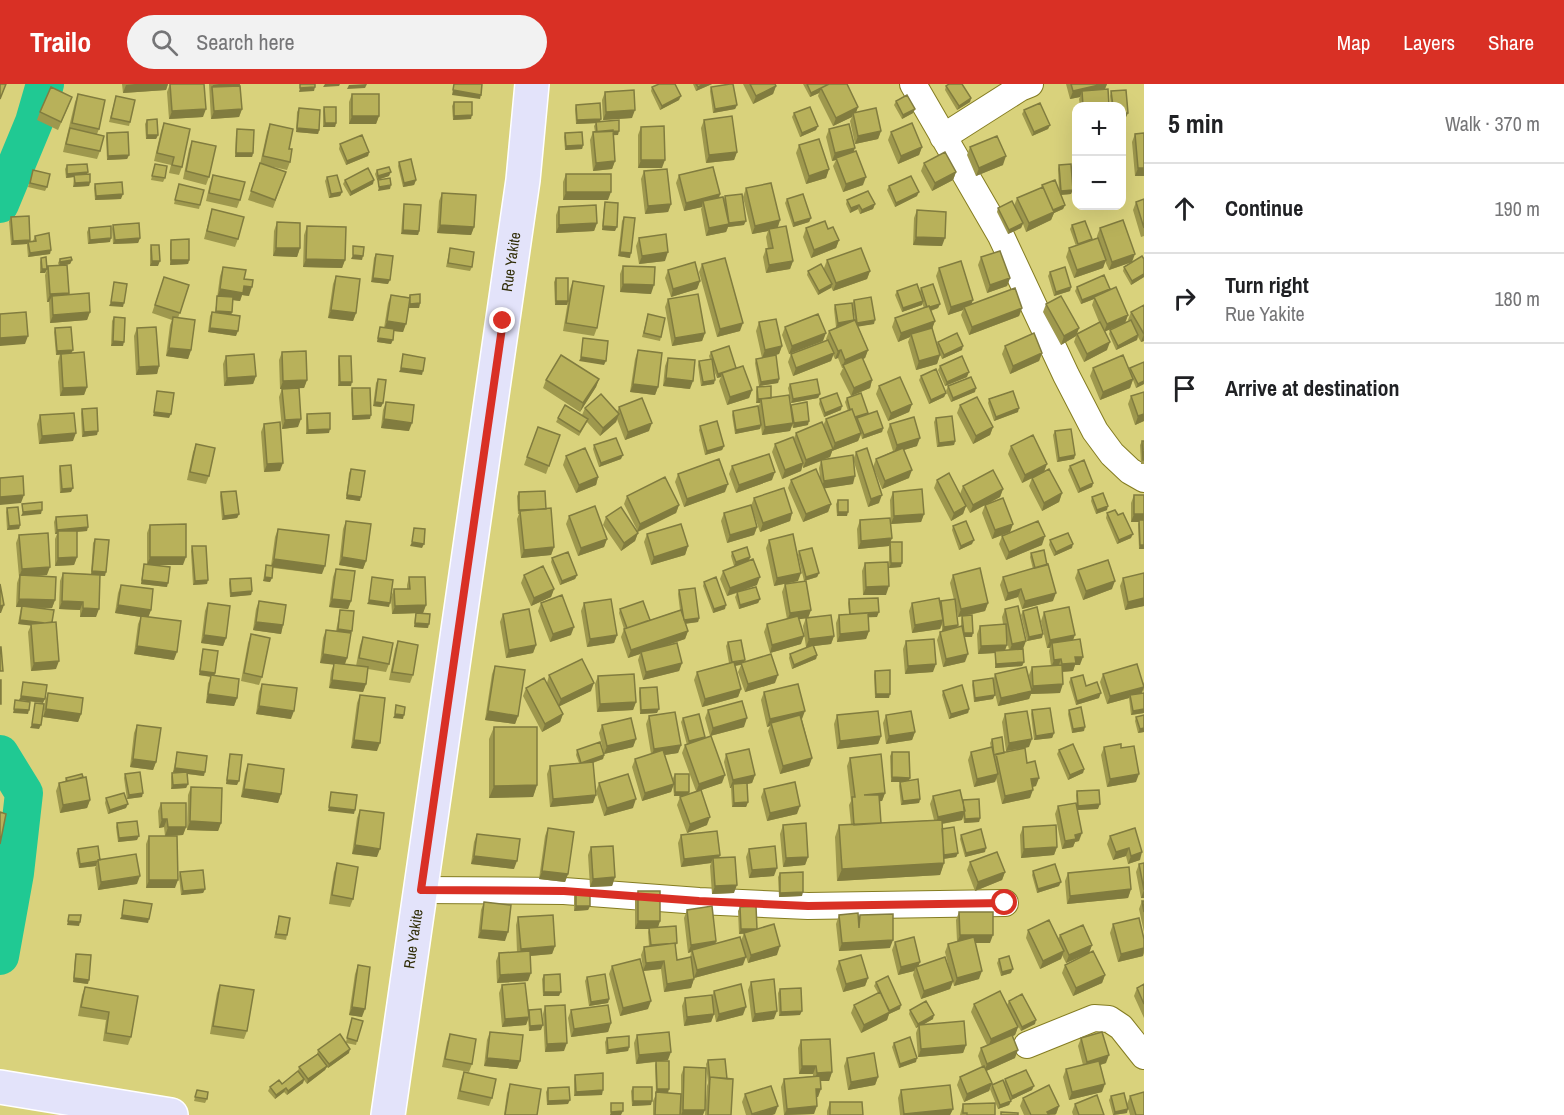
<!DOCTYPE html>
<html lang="en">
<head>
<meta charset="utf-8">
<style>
	:root { --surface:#fff; --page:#f2f2f2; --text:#202124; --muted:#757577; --line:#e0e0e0; --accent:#d93025 }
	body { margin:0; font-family:"Archivo Narrow",sans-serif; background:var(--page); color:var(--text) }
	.controls { position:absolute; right:18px; top:18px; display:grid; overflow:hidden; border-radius:12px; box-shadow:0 6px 24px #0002 }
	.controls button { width:54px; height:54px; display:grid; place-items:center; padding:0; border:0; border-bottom:2px solid var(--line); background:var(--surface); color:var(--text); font:30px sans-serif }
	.stop { position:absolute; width:18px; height:18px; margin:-14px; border:4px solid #d93025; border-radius:50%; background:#fff }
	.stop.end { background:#d93025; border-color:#fff; box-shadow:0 2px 6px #0008 }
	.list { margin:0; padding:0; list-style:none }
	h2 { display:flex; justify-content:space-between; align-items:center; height:78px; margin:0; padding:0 24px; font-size:26px }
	h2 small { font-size:20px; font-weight:400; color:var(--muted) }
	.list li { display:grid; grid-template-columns:39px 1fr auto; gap:18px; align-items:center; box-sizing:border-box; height:90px; padding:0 24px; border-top:2px solid var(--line) }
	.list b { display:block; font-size:22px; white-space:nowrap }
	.list p { margin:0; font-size:20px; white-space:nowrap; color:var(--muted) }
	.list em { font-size:20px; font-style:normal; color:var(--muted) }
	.icon { flex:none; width:33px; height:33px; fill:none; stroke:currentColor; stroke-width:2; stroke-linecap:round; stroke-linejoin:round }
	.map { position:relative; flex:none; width:1144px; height:1031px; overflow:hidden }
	header { display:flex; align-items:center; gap:36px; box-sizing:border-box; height:84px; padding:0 30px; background:var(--accent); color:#fff }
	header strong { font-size:28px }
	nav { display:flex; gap:33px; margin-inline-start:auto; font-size:21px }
	.search { width:420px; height:54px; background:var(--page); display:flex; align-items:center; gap:15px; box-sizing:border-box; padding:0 21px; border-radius:33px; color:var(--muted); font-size:22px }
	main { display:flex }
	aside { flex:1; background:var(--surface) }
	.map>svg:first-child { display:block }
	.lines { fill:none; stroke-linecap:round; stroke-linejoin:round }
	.river { stroke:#20c993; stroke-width:38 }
	.minor-casing { stroke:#847c21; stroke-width:28 }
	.major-casing { stroke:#fff; stroke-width:36 }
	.minor { stroke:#fff; stroke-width:26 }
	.major { stroke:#e3e3fa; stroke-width:33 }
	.wall { fill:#9e984d; fill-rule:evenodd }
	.shaded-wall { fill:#817c3f }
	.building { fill:#b8b15a; stroke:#817c3f; stroke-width:1.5 }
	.route { stroke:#d93025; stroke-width:8 }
	.labels { text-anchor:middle; stroke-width:6; stroke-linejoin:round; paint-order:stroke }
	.street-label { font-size:15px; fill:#302d07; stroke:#e6e088 }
</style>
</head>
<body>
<header>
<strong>Trailo</strong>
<div class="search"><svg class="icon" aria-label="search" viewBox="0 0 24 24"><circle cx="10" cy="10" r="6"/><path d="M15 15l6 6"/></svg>Search here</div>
<nav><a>Map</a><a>Layers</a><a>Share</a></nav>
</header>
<main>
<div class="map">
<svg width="1144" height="1031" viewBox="0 0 1144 1031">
	<rect width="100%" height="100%" fill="#d9d27c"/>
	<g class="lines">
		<path class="river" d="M0,120L34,38L45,0
			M0,670L24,709L15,789L0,872"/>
		<g class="minor-casing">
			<path id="minor" d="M913,0L1001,152L1066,291L1095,347L1112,370L1130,387L1144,395
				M943,53L1020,4L1030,0
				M421,806L564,807L699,817L808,822L1005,819
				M1027,961L1094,934L1109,935L1121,943L1144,972"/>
		</g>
		<g class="major-casing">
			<g id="major">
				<path d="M0,1003L171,1031"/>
				<path id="s1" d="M388,1031L523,96L532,0"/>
			</g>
		</g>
		<use href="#minor" class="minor"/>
		<use href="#major" class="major"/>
	</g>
	<path class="wall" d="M122,0H168L166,6L123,9Z
		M170,0L203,33L169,35L167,8Z
		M209,0H240L242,25L239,33L211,35Z
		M693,0H712L696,7Z
		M743,0H775L776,2L773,10L753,20Z
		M803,0H847L858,23L856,28L881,47L878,55L855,60L850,37L852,33L833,42L818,12L819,9L810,13Z
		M1066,0H1107L1105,5L1109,22H1080L1079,15L1080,13L1070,15Z
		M946,2L971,14L970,18L957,26L945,6Z
		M652,3L679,16L660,26L651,7Z
		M711,3L737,21L735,25L713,29L710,7Z
		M1126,6L1128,29L1126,33H1122V22H1111L1110,12L1111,7Z
		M605,8L632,34L603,36L602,16Z
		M78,10L99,45L97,50L100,67L97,75L63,68L75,18Z
		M352,10L379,32L376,40H349V18Z
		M116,12L130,38L129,42L109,38Z
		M896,17L915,25L913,29L902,35L894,21Z
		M454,18L471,35L453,36L452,22Z
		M69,21L58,46L37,36L40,28Z
		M576,21L601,35L600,37L618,51H614L615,77L612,85L593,87L590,56L593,48H595L594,42L596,39L576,40L575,25Z
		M324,23L336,39L335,43H323V27Z
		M299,24L319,46L318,50L296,48L297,28Z
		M1024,26L1050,41L1048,45L1032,52L1022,30Z
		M794,29L816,46L800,53L792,33Z
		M147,36L158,51L156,55H146L145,40Z
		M704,36L737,68L734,76L706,79L701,44Z
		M164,39L182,83L179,91L169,89L171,81L154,77L161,47Z
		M270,40L289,65L290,78L287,86L269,82L286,88L273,124L248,116L260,80L267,48Z
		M641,43L662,84H638V51Z
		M237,45L253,69L252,73H235L236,49Z
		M829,45L854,68L863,101L843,108L833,82L836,76L832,77L826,53Z
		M891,48L922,63L919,71L898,80L888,56Z
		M107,49L129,71L127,75L107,76L106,53Z
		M565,49L583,61L582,65L565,66L564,53Z
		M1144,49V92H1135L1132,58L1135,50Z
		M192,57L209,93L206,101L183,95L189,65Z
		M340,60L369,68L368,72L346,81L339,65Z
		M799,61L829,85L826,94L806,100L796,69Z
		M970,63L1003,81L976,92L967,71Z
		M399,78L416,96L414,101L403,103L398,82Z
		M924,79L956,88L953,96L932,107L921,87Z
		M155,80L165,94L163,98L151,96Z
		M67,81L88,88L87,90L90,98L89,102L73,103L74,93L66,94L65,85Z
		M1059,81L1071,110L1061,111L1065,121L1063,125L1054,129L1051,136L1026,148L1023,140L1021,144L1008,150L997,128L998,124L1014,122L1017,114L1041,104L1042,101L1059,106L1058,85Z
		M33,86L47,103L45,107L28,103Z
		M377,86L389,92L377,96L375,90Z
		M644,87L671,120L668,128L645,130L641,95Z
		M566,90L608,116H563V98Z
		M213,91L240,116L237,124L206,117L210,99Z
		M679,91L720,110L719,114L724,115L725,112L744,141L728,143L726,148L706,152L701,125L702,123L684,127L676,99Z
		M327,93L342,108L340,112L329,114L325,97Z
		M345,96L373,100L350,112L343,100Z
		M95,100L121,115L95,116L94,104Z
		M179,100L200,121L199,125L174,120Z
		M889,102L917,112L895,123L887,106Z
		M746,104L780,136L778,143L793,177L790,185L766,189L763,173L766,165H768L766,153L768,147L752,150L743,113Z
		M442,109L474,143L471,151L437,149L439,117Z
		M787,115L811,134L809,138L793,143L785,119Z
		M1144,115V152L1141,153L1133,126L1136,118Z
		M847,116L875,120L873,125L860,130L858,125L850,129L846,120Z
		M605,118L615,147L602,146L604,122Z
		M404,120L419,147L418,151L401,150L403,124Z
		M559,123L597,139L594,147L556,149V131Z
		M212,125L238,155L235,163L204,155Z
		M917,126L942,162L913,161L914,134Z
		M11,133L30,156V158L33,157L35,152L50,170L28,173L27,162V160L11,161L9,137Z
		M624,133L630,174L618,172L622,137Z
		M277,138L300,164L297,173L273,172L274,147Z
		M113,141L140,154L138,159L113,160L112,145Z
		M1072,141L1092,155L1091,156L1097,154V152L1100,144L1132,178L1109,186L1105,177L1103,184L1074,194L1066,173L1069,164L1076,162L1070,145Z
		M307,142L345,176L342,184L303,183L304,151Z
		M89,144L110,158L88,160L87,148Z
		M806,144L828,145L839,156L836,164L811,174L803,153Z
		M639,154L665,177L639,180L636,162Z
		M171,156L189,176L188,180L170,181V160Z
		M151,161L158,182H150V166Z
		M450,164L472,183L470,187L446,183Z
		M376,170L388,200L371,198L374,174Z
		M981,173L1010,194L1007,202L987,209L978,181Z
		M41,174L47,185L45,189H40V178Z
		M60,175L72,176L70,180L63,181L69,209L68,210L90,228L87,236L50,239L49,218H47L45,191L48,182H59L58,179Z
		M1144,175V193L1131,201L1123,187L1124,183Z
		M827,176L870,187L867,195L833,207L831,203L818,211L807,191L808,187L824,184Z
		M702,180L740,247L717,253L699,188Z
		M623,182L651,210L620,208V190Z
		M223,183L244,195L249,212L242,211L240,217L233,216L231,231L236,252L208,248L210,232L212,228L215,229L220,192Z
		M939,184L971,220L1022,224L1019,232L969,251L961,231L963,226L948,231L936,192Z
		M668,186L700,197L697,205L671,213L665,194Z
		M1050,188L1071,203L1070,207L1054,212L1048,192Z
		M336,192L356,229L353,237L328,234L333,200Z
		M164,193L189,201L178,234L191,266L188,275L166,272L170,241L172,236L152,229Z
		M556,194L568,217L567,221H555L554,198Z
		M573,197L597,244L594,252L563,247L570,205Z
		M1077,203L1110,205L1109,206L1128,231L1125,239L1105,247L1107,266L1084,278L1074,258L1076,252L1061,261L1043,228L1046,220L1079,244L1077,249L1099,238L1092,221L1094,215L1081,220L1075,207Z
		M921,204L940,220L938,224L931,227L935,237L932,244L937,260L938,258L962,266L942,275L939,268L940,271L937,280L916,286L908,258L910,253L898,258L892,243L895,234L924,224L922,219V221L902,228L895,211L897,207H920Z
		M391,211L409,213L410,211L420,219L419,224H409L403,248L394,247L391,260L377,258L380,243L384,244L388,219Z
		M668,215L705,249L702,257L672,262L665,223Z
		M854,216L874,240L858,242L868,266L865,274L863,275L872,296L870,304L851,312L840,290L843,284H842L838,274L835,275L833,271L831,277L793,292L788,278L791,270L827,257L826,255L829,247L842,242L836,243L834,225L835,221L854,237L855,236L852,220Z
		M1144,221V257L1141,258L1138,253L1137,256L1116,266L1109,250L1110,246L1129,237L1128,236L1131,228Z
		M648,230L661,253L660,257L642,253Z
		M114,233L123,262H111L112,237Z
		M759,238L782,262L779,270L770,272L779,295L778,299L759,302L755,279L756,275L762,274L756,247Z
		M785,243L823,257L789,270L782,251Z
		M55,244L87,303L84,311L60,312L58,278L60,270L56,271L54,248Z
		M137,244L159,282L157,290L136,291L134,252Z
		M1005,262L1042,269L1039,277L1010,290L1002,270Z
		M638,266L658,303L655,311L630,308L635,275Z
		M282,268L307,296L304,304H299L298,343L282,345L279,313L282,305H280L279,276Z
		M711,268L736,284L752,306L749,314L727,321L719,297L721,293L717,294L713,284L714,300L701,302L698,281L699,277L710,275L709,272Z
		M226,272L256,292L253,300L224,302L223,280Z
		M339,272L351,302H338V276Z
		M668,274L690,305L663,302L665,282Z
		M1144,278V300L1136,304L1133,296L1130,304L1100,316L1090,292L1093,284L1129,287L1130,284Z
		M940,282L967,293L945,302L938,286Z
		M921,292L946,309L944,313L929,320L919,296Z
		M378,295L383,319L381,323L373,322L376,299Z
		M599,295L596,303L580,328L543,304L546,296Z
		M790,300L820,310L818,314L791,319L788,304Z
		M879,302L912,320L909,328L888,337L876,310Z
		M948,302L975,308L951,318L946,307Z
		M757,303L771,314L791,322L808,341L793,344L792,341L790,347L762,351L761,342L760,345L735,350L732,331L733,327L760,335L758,323L760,319H756V307Z
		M352,304L370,335L352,336L351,309Z
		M1144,308V337L1135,341L1128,320L1131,312Z
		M847,314L883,344L882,348L862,355L861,351L858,357L832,367L830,373L824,375L853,376L856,368L873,383L876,375L893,367L887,348L890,340L917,362L904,366L909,394L882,405L874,385L879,419L868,423L854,378L853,400L824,404L831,420L828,428L803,438L788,404L791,396L820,393L819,384L821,377L803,384V381L801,387L782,395L772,368L775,360L794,354L796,349L823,342L826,335L848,327L845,318Z
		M820,315L841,326L824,333L819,320Z
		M989,315L1018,328L994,337L988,319Z
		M386,318L409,347L381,344L383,326Z
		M960,321L993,343L990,351L973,360L957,329Z
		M619,323L649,347L625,356L617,335L616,338L600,352L587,338L579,352L556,338L558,334L582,331L585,324L617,328Z
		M82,325L97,351L82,353L81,329Z
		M307,330L329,349L306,350V334Z
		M40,331L73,357L39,360L37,340Z
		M936,334L955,357L954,361L937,363L934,338Z
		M264,340L280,387L264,388L261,348Z
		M700,342L724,362L722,366L705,371L699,346Z
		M538,343L560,351L546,390L524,381Z
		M1055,347L1075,371L1074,375L1057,378L1053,351Z
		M1142,357H1144V380H1141L1140,361Z
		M196,360L209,392L206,400L187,396L193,368Z
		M594,361L621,375L599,383L593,365Z
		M1011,362L1045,387L1062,409L1059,418L1042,427L1029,402L1032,394L1022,399L1008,370Z
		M566,372L598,393L596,401L576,409L563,381Z
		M60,382L71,408L60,409L59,386Z
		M732,382L772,396L736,409L729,390Z
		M1070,382L1093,399L1092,403L1078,409L1068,386Z
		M351,385L360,417L346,415L349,389Z
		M678,390L725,408L684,423L675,398Z
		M937,396L960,410L963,402L1003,405L1000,413L986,421L1013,440L1010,448L992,455L982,429L985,421L970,429L966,422L963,430L951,437L934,404Z
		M221,408L239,430L237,434L222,436L220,412Z
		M519,408L546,425L554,463L551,471L521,474L517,435L519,430H518L517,412Z
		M893,408L924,430L921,438L891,440L890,416Z
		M1134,411H1144V465H1139L1138,440L1139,438H1131V419Z
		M627,412L679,421L676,429L638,448L635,457L621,467L603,441L606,433L637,446L624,420Z
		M1092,413L1107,426L1096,430L1091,417Z
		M754,414L792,429L790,437L760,448L752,425L757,443L754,451L727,459L721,437L724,429L751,422Z
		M838,416L847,432H837L836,420Z
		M7,424L20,441L19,445L7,446L6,428Z
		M1107,429L1118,431L1131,454L1117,460L1106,434Z
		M569,432L607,455L604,463L578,472L566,440Z
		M56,433L87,447L77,448V473L74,481L55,482V455L57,450H55L54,438Z
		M860,436L892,454L890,458L901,483L889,484V462L858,465L857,445Z
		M346,437L366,477L363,485L339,481L343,445Z
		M150,441L183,481H154L167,503L141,500L143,484L144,480H147V449Z
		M953,442L972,460L959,466L952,446Z
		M278,445L322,490L273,484L270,498L263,497L266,481L271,482L275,453Z
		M647,450L688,462L685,471L651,481L644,458Z
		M19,451L47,491L37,492L55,516L52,524H32L52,538L56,585L31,587L28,548L31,541L18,540L21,523H16L17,499L19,493L16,459Z
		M1002,452L1042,461L1006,476L999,460Z
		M95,455L105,492H100L96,533H80V526L59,525L60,497L63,489L91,490L93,459Z
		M769,456L798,497L774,502L766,464Z
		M1050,456L1072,464L1054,472L1049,461Z
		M192,462L207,500L193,501L191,467Z
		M799,467L819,489L817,493L804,497L798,471Z
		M732,468L750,473L749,477L734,482L731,472Z
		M1031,469L1047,481L1053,517L1022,525L1018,513L1005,517L1000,501L1003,493L1033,485L1030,473Z
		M552,474L577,491L575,495L560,501L551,478Z
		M865,479L886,511H863L862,487Z
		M336,485L351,517L348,525L329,523L333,493Z
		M1078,486L1112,505L1083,516L1075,494Z
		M723,487L757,501L738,508L760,515L758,519L739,525L735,513L737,509L727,512L720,495Z
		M1144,489V522L1125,526L1120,502L1123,494Z
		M524,491L554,505L551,513L531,522L521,499Z
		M953,491L988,519L985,527L966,532L972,553H964L965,578L943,583L937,556L940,548L942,547V541L940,545L912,549L909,527L912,519H940L954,516L950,499ZM956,522L958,533L962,532L961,536V543L957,544Z
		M409,493L426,521L423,529H417L428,544L414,543L415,533L416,529L392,530L391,513L394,505H407V501Z
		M230,495L252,507L251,511L230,513L229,499Z
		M704,498L725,525L713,529L703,502Z
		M785,500L811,526L808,534L799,535L801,560L770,569L764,548L767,540L787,535L782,508Z
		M121,501L151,526L148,533L174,576L134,570L138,540L141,533L115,529L118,509Z
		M679,506L699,534L698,538L685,540L688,547L685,555L659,564L682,579L679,587L643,596L638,576L640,570L628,574L621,553L624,545L619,529L620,525L650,536L680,526L678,510Z
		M849,515L877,533H868L869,547L866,555L837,558L836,539L839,531L849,530L848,519Z
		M259,517L283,541L281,550L253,546L256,525Z
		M208,519L226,554L223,562L201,559L205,527Z
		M541,519L571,551L550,558L538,527Z
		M584,519L617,551L614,559L587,563L581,527Z
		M1005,525L1023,565L1024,578L1022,582L995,584V569L978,570L977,550L980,542L1003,540L1002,533ZM1007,556L1009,566H1005Z
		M340,526L350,551L347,574L345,580L356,582L360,561L363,553L389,580L386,588L368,585L366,600L363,608L329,604L331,587L334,580L320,579L323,554L326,546L336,547Z
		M1023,527L1042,554L1027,557L1021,531Z
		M1044,528L1073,556L1080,581H1075L1073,587L1062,588L1060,609L1031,610L1029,615L998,622L994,605L993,615L974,618L972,601L973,597H993L995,590L1030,598L1029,591L1032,583L1051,582L1049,567L1050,564H1047L1041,537Z
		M503,530L536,561L533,569L506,574L500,538Z
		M806,534L834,552L831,560L814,562L817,571L816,575L792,585L789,574L790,570L809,563H806L803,542Z
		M251,550L262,593L259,601L241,597L248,559Z
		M398,557L413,591L410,599L389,596L395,565Z
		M906,557L933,588L905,590L903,565Z
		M728,558L745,576L744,579L775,599L745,608L738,588L741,581L735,582L741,605L738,613L702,623L694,596L697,588L729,579L726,562Z
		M203,565L215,589L214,592L237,614L234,622L206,619L208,599L211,593L199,591L202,569Z
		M495,582L518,632L515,640L485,636L492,590Z
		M875,587L889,614H875L874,591Z
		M1103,590L1143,600L1144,598V609L1143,605L1142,609H1144V629L1131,631L1129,614L1107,620L1100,598Z
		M549,591L591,607L559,622L563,630L560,638L542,648L523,612L526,604L547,599Z
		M598,592L636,618L633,626L597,628L595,600Z
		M1071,594L1086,602L1099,614L1076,621L1069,598Z
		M262,600L291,635L256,630L259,608Z
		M640,604L657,629L640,630L639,608Z
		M943,607L969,625L968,629L949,635L942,611Z
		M764,608L802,635L812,674L809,682L780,690L768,647L770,642L767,643L761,616Z
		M48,609L81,630L78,638L43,633L45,617Z
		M360,611L377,667L351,664L357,619Z
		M708,626L744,643L710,652L705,634Z
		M1032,626L1054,649L1052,654L1034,656L1031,630Z
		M1069,626L1084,647L1072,649L1068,630Z
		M1005,630L1029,663L1006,667L1002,638Z
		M837,631L881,652L878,660L837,665L834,640Z
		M886,631L915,648L912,656L886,660L883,639Z
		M649,632L681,661L678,669L665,671L673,700V694L675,690L689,708L688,710L696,707L682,669L685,661H687L681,638L683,634L705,653V654L722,699L701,706L707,741L687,749L677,721L680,713L682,712H674L673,701L671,708L642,717L632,683L635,675L651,670L646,640Z
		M1136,633L1144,648L1138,649L1135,637Z
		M137,641L156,678L153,686L130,683L134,649Z
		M602,641L636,655L633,663L604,670L599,649Z
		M494,643L537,701L533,713L489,714V655Z
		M992,655L1004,669L1027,679L1036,702L1032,703L1030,714L1002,720L996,694L995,698L974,703L968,676L971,668L991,664L990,659Z
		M1104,663L1121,664L1136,698L1107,703L1101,671Z
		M577,666L604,671L603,675L593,679V719L550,723L547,690L550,682L579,679L576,671Z
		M1059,666L1084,685L1083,689L1068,696L1057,670Z
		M177,668L204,692L187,690L188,700L186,704L171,705V693L172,689L178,688H173Z
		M892,668L910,694L909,696L920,715L919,719L901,721L899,702L900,698H891L890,672Z
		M230,670L237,701L226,700L229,674Z
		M726,670L755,691L752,699L747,700L748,718L746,723H732L731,704H730L724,678Z
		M850,674L885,709L882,717H879L881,739L934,736L930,720L933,712L963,718V716L980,734L979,738L964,739L963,732L962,736L942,740V745L958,769L956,773L944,775V779L940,791L837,797L835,753L839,741H851L849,721L851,717L847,682Z
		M248,680L281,710L278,719L241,713L245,689Z
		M125,690L142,713L127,715L124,694Z
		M66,694L90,716L87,724L60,729L56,707L59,699L65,697Z
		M599,699L633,724L604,732L596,707Z
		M191,703L221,739L218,747L187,746L188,711Z
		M764,705L797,730L767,737L761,713Z
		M1077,707L1098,725L1077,726L1079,757L1075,758L1073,763L1062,765L1055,730L1058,722L1077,724L1076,711Z
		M106,714L126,724L108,730L105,719Z
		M161,719L186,743L183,751L165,752L164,743L159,744L158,727Z
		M360,726L377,773L352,770L357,734Z
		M117,739L137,756L118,758L116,743Z
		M783,741L808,773L805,781L783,783L780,750Z
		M1023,743L1057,763L1054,771L1021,774L1020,751Z
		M548,744L568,790L565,798L539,795L545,752Z
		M1135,744L1140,776L1128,780L1126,772L1113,776L1107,760L1110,752Z
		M477,750L514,785L471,780L474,758Z
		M681,751L720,771L719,773L734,809L712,810L710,782L711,779L681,783L678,759Z
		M961,751L985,768L965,773L960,755Z
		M149,752L175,804H146V760Z
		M591,763L615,793L612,802L590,803L588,771Z
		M78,765L100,776L137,800L98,806L95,784L96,782L79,784L76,769Z
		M749,765L774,792L749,794L746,773Z
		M970,778L1005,788L1002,796L975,807L967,786Z
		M337,779L353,815L350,823L329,820L334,788Z
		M1144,779V814H1141L1136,788L1139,780Z
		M1033,787L1059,802L1037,809L1032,791Z
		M180,788L205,805L203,809L181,811L179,792Z
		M780,789L802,812L779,813L778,793Z
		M1068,789L1131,805L1128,814L1067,820L1065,797Z
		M576,807L590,822L588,826L574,827V812Z
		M638,807L660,837L658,843L677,859L675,863L677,876L690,874L691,868L688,869L684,834L687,826L716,857V860L743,881L694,894L691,904L664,908L661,885L643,887L648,925L620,932L609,890L612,882L643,884L641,871L644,863L649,862L648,848L649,845H635V815Z
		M1142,817H1144V848L1139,825Z
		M484,818L505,857L478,854L481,826Z
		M740,823L757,845L777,871L748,879L741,857L744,849L739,850L738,827Z
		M959,828L990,859H975L979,895L954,902L953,898L950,905L921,915L913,891L914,887L898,891L892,866L895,858L918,882L951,892L945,868L948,860L957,857L956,836Z
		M839,831L858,835L860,831L890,864L839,867L836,840Z
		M279,832L287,851L286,856L274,854Z
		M518,833L555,862L552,870L530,872L528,897L497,899L496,877L499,869L517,868L516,841Z
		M1113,840L1144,855V869L1143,872L1118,878L1110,849Z
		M1028,846L1058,855L1060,851L1092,861L1089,869L1066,879L1062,871L1061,875L1040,885L1026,854Z
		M76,870L88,900L73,898L75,874Z
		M999,875L1011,889L1001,892L997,879Z
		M839,877L868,894L865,902L843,908L836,885Z
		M358,881L362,933L349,931L355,890Z
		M1065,881L1105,891L1102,899L1073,912L1062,889Z
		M544,891L559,912H543L542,895Z
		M587,893L609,915L608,919L589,922L585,897Z
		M751,898L774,935L752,938L748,906Z
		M876,898L900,925L889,930L887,936L861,949L851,929L854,921L878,909L874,902Z
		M1144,900V934L1134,912L1137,904Z
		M220,901L247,947L244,955L210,950L217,909Z
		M502,901L528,928L529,926L541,946L529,947L528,935L526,941L502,943L499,909Z
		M85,903L138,912L131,953L128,961L103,957L106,936L78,932L82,911Z
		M780,905L800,931L779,932L778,909Z
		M714,907L743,931L716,938L714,927V930L711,938L684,942L682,922L685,914L712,913Z
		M1009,917L1035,940L1021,947L1013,933L1018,943L1015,951L1012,952L1015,974L986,987L992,999L989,1007L964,1018L957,1001L960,993L982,983L978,972L981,964L987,961L971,928L974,920L1007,921Z
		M545,922L564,967L545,968L543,930Z
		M571,926L611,939L608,948L571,953L568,934Z
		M910,926L933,935L924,940L966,961L963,969L918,973L916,949L918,943L916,944L909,930Z
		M351,938L357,957L356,961L346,959L349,969L328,984L327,983L325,986L307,1000L304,996L303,999L287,1011L284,1008L275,1015L268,1007L270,1003L282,1000L298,987L299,983L317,970L318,966L346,958Z
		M490,948L520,977L517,985L484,982L487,956Z
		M450,950L472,980L469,988L442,983L447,958Z
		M637,951L668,976L661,977L668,1009L681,1010V991L684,983L703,1031H653V1017L656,1010L655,981L656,978L636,980L634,959Z
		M607,954L629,963L628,967L606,970L605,958Z
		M1081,954L1106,979L1100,981L1102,1008L1069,1016L1063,993L1066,985L1083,981L1078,962Z
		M801,956L832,988L829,997H820L818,1013H816L814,1030L784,1031L781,1003L784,995L813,992V990H799L798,964Z
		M894,959L916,978L899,984L892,963Z
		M847,974L878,993L875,1001L848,1006L844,982Z
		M708,976L727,995L731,1031H705L707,1002L708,999L706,980Z
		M464,988L492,1014L489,1022L457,1015L461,996Z
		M575,991L602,1011L574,1012V995Z
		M1005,995L1032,1006L1011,1016L1007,1008L1011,1017L1009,1021L998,1025L990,1005L992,1001L1004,999Z
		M510,1000L537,1031H504L507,1009Z
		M633,1003L651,1021L632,1022L631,1007Z
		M548,1004L568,1020L547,1021L546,1008Z
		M197,1006L207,1015L205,1019L194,1017Z
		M901,1006L953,1025L950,1031H900L898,1014Z
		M745,1010L775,1030L772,1031H746L742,1018Z
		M1111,1012L1127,1029L1113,1031L1109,1016Z
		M1130,1012L1144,1031H1130L1127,1020Z
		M1023,1014L1059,1022L1056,1030L1055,1031H1024L1020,1022Z
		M830,1018L863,1031H827V1027Z
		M963,1020L995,1031H960Z
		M1075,1020L1104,1031H1073L1072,1028Z"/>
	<path class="shaded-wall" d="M135,0H168L166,6L123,9L126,1Z
		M219,0H240L238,6L212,3L210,9L213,1Z
		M325,0H340L339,2L323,3Z
		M367,0L365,4L347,5L349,1Z
		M704,0H712L696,7L698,3Z
		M1103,0H1107L1104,7H1082L1080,13L1070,15L1073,7Z
		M776,2L773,10L753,20L756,12Z
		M315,3L314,7L299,8L300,4Z
		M821,5L819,9L810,13L811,9Z
		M453,6L481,11L480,15L452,11Z
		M681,12L679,16L660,26L662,22Z
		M971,14L970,18L957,26L959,22Z
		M737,21L735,25L713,29L715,25Z
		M858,23L855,31L853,29L852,33L833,42L836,34Z
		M206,25L203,33L169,35L172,27Z
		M242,25L239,33L211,35L214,27Z
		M915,25L913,29L902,35L903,31Z
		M635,26L632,34L603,36L606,28Z
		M1122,29H1128L1126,33H1122Z
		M472,31L471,35L453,36L454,32Z
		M352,32H379L376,40H349Z
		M601,35L599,39L576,40L577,36Z
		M325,39H336L335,43H323Z
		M1050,41L1048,45L1032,52L1034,48Z
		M818,42L816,46L800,53L802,49Z
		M297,44L319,46L318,50L296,48Z
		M619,47L618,51L595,52L597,48Z
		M881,47L878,55L855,60L858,52Z
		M147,51H158L156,55H146Z
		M583,61L582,65L565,66L566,62Z
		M922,63L919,71L898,80L901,72Z
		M855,64L852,72L836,74V76L832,77L835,69Z
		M369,68L368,72L346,81L347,77Z
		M737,68L734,76L706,79L709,71Z
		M236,69H253L252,73H235Z
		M129,71L127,75L107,76L108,72Z
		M1006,72L1003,81L976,92L979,84Z
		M641,76H665L662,84H638Z
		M615,77L612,85L593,87L596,79Z
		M1138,84H1144V92H1135Z
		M829,85L826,94L806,100L809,92Z
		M88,88L86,92L74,91V93L66,94L67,90Z
		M391,88L389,92L377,96L378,92Z
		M956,88L953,96L932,107L935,99Z
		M866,93L863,101L843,108L846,100Z
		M374,96L373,100L350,112L351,108Z
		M416,96L414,101L403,103L404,99Z
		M90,98L89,102L73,103L75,99Z
		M391,101L390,105L378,107L379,103Z
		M1073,106L1071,110L1059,111L1061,107Z
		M342,108L340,112L329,114L331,110Z
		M566,108H611L608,116H563Z
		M919,108L917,112L895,123L896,119Z
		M123,110L121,115L95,116L96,112Z
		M720,110L717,118L703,117L702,123L684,127L686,119Z
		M671,120L668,128L645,130L648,122Z
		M875,120L873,125L860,130L862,126Z
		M859,121L858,125L850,129L851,124Z
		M1065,121L1063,125L1054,129L1051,136L1026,148L1029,139L1051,126Z
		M811,134L809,138L793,143L794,139Z
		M780,136L777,145H769L768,147L752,150L755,142Z
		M746,137L744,141L728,143L726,148L706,152L709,144L728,139Z
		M597,139L594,147L556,149L559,141Z
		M1023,139L1021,144L1008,150L1009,146Z
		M440,141L474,143L471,151L437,149Z
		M603,142L617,143L615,147L602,146Z
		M403,146L419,147L418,151L401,150Z
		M916,153L945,154L942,162L913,161Z
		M111,154L110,158L88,160L90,156Z
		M140,154L138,159L113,160L115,156Z
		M30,156L29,160L28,158L27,160L11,161L13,157Z
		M839,156L836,164L811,174L814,166Z
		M276,164H300L297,173L273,172Z
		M51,166L50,170L28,173L30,169Z
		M620,168L631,169L630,174L618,172Z
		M668,168L665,177L639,180L642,172Z
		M1135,170L1132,178L1109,186L1112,178Z
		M353,171L363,172L362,176L351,175Z
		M306,175L345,176L342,184L303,183Z
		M72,176L70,180L59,182L60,178Z
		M171,176H189L188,180L170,181Z
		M1106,176L1103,184L1074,194L1077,186Z
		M152,177H160L158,182H150Z
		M793,177L790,185L766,189L769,181Z
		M42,185H47L45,189H40Z
		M870,187L867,195L833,207L836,199Z
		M1144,190V193L1131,201L1132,197Z
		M373,194L390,196L388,200L371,198Z
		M1010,194L1007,202L987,209L990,201Z
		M700,197L697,205L671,213L673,205Z
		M623,200L654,201L651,210L620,208Z
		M832,200L831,204L818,211L819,207Z
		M244,202L252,203L249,212L242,211L240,217L217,214L220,205Z
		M1071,203L1070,207L1054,212L1056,208Z
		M1110,205L1108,209L1094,213V215L1081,220L1082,216Z
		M69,209L66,217L52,212L49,218H47L50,210Z
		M973,216L970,224L964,223L963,226L948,231L951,223Z
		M556,217H568L567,221H555Z
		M923,217L922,221L902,228L903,224Z
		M111,218L124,219L123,223L109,222Z
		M420,219L419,224H409L410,220Z
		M940,220L938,224L926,228L927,224Z
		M1022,224L1019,232L969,251L972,243Z
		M331,226L356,229L353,237L328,234Z
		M216,227L232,228L231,232L215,231Z
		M90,228L87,236L50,239L53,231Z
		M1128,231L1125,239L1104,248L1107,240Z
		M854,236L853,240L836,243L838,239Z
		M875,236L874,240L856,243L857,239Z
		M387,237L406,240L403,248L384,246Z
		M935,237L932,245L911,250L910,253L898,258L901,249Z
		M743,239L740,247L717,253L720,245Z
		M210,244L238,247L236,252L208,248Z
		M1079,244L1076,252L1061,261L1064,252Z
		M705,249L702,257L672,262L675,254Z
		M826,249L823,257L789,270L792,262Z
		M1144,250V257L1141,258Z
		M1138,251L1137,256L1116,266L1118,262Z
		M28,252L25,260L0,262V254Z
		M378,254L393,256L391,260L377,258Z
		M113,257L124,258L123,262H111Z
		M1110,258L1107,266L1084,278L1087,270Z
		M782,262L779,270L762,274L765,266Z
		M963,262L962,266L942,275L944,271Z
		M169,264L191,266L188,275L166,272Z
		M73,266L71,270L56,271L57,267Z
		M841,266L838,274L835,275L838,267Z
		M868,266L865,274L844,283L843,281L842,284L845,276Z
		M834,269L831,277L793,292L796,284Z
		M1042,269L1039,277L1010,290L1013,282Z
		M940,271L937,280L916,286L919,277Z
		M581,273L606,277L604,281L579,277Z
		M159,282L157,290L136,291L139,283Z
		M401,284L423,287L422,291L399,288Z
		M736,284L722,289L721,293L717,294L718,290Z
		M969,288L967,293L945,302L947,298Z
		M256,292L253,300L224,302L227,294Z
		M666,294L693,297L690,305L663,302Z
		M599,295L596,303L580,328L583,319Z
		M779,295L778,299L759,302L761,298Z
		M1133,295L1130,304L1100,316L1103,308Z
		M307,296L304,304L280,305L283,297Z
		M715,296L714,300L701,302L703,298Z
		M872,296L870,304L851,312L854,304Z
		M1144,297V300L1136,304L1138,300Z
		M340,298H352L351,302H338Z
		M633,300L658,303L655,311L630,308Z
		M87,303L84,311L60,312L63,304Z
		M976,304L975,308L951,318L953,314Z
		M752,306L749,314L727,321L730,313Z
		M946,309L944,313L929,320L931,316Z
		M820,310L818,314L791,319L793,315Z
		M758,315H761L760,319H756Z
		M375,318L383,319L381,323L373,322Z
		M912,320L909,328L888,337L891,329Z
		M842,322L841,326L824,333L825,329Z
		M1019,324L1018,328L994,337L996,333Z
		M154,328L171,330L169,334L153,332Z
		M619,330L616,338L600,352L603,344Z
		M1144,330V337L1135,341L1138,332Z
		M371,331L370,335L352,336L353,332Z
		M301,335L298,343L282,345L285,336Z
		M384,335L412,339L409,347L381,344Z
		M809,337L808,341L793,344L794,339Z
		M652,339L649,347L625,356L628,348Z
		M793,339L790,347L762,351L765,343Z
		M761,341L760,345L735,350L736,346Z
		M993,343L990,351L973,360L976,352Z
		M883,344L882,348L862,355L864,351Z
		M330,345L329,349L306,350L308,346Z
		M98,347L97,351L82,353L84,348Z
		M76,349L73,357L39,360L42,352Z
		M861,349L858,357L832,367L835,359Z
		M920,354L917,362L894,369L897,361Z
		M955,357L954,361L937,363L939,359Z
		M724,362L722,366L705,371L707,367Z
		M833,365L830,373L803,384L806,376Z
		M623,371L621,375L599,383L601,379Z
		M1075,371L1074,375L1057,378L1059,374Z
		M283,379L280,387L264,388L267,380Z
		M803,379L801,387L782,395L785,386Z
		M1047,380L1044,388L1022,399L1025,391Z
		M912,386L909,394L882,405L885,397Z
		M775,388L772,396L736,409L739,401Z
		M855,392L853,400L821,405L824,397Z
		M598,393L596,401L576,409L579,401Z
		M1093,399L1092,403L1078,409L1080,405Z
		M728,400L725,408L684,423L687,415Z
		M73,404L71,408L60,409L62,405Z
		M1003,405L1000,413L970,429L973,421Z
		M1062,409L1059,418L1042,427L1044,419Z
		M24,411L21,419L0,421V413Z
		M347,411L361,413L360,417L346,415Z
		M882,411L879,419L868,423L871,415Z
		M831,420L828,428L803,438L806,430Z
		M679,421L676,429L637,448L640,440Z
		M966,422L963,430L951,437L954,429Z
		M1108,422L1107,426L1096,430L1097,426Z
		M42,426L41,430L21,432L23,428Z
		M838,428H848L847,432H837Z
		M792,429L790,437L760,448L763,439Z
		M239,430L237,434L222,436L224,432Z
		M924,430L921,438L891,440L894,432Z
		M1134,430H1144V438H1131Z
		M1013,440L1010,448L992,455L995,446Z
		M20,441L19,445L7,446L9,442Z
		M88,443L87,447L58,449V447L57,450H55L57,446Z
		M757,443L754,451L727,459L730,451Z
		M638,449L635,457L621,467L624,459Z
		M1133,450L1131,454L1117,460L1119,456Z
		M1045,452L1042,461L1006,476L1009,468Z
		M892,454L889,462L858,465L861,457Z
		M607,455L604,463L578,472L581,464Z
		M974,456L972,460L959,466L961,462Z
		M412,458L424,460L422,464L410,462Z
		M1073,460L1072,464L1054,472L1056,468Z
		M1140,461H1144V465H1139Z
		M688,462L685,471L651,481L654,473Z
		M554,463L551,471L521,474L524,466Z
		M77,473L74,481L55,482L58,474Z
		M150,473H186L183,481H147Z
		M342,473L366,477L363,485L339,481Z
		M750,473L749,477L734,482L736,478Z
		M274,475L325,482L322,490L271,483Z
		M891,479H902L901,483L889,484Z
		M50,483L47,491L20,493V491L19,493L22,485Z
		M92,487L106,488L105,492L91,491Z
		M801,489L798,497L774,502L777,494Z
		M819,489L817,493L804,497L806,493Z
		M577,491L575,495L560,501L562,497Z
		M265,493L272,494L270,498L263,497Z
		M760,493L757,501L727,512L730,504Z
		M142,496L168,499L167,503L141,500Z
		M208,496L207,500L193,501L195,497Z
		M1115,497L1112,505L1083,516L1086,507Z
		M889,502L886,511H863L866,503Z
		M554,505L551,513L531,522L534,514Z
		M1021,505L1018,513L1005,517L1008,509Z
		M252,507L251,511L230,513L231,509Z
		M1056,509L1053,517L1022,525L1025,517Z
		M1144,514V522L1125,526L1128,518Z
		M19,515L55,516L52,524L16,523Z
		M332,515L351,517L348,525L329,523Z
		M760,515L758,519L739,525L740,521Z
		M369,516L390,519L389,523L367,520Z
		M62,517L83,518L80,526L59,525Z
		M988,519L985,527L958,533L961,525Z
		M4,521L1,529H0V522Z
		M118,521L151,526L148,534L115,529Z
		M426,521L423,529L392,530L395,522Z
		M726,521L725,525L713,529L714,525Z
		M83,524L99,525L96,533H80Z
		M811,526L808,534L787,537L790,529Z
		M879,528L877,533L849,534L850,530Z
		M699,534L698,538L682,540L684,536Z
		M20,536L52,540L50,544L18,540Z
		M943,536L940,545L912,549L915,541Z
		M256,538L283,541L281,550L253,546Z
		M415,539L429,540L428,544L414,543Z
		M958,541L957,545L942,547L944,543Z
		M574,543L571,551L550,558L553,550Z
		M338,545L352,547L350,551L336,549Z
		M688,547L685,555L641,570V568L640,570L628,574L631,566Z
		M869,547L866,555L837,558L840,550Z
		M964,549H973L972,553H962Z
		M1043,550L1042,554L1027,557L1029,553Z
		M204,551L226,554L223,562L201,559Z
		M617,551L614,559L587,563L590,555Z
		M1075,551L1072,559H1052L1050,564H1047L1050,556Z
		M804,552L801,560L770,569L772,561Z
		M834,552L831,560L806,563L809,555Z
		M1026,557L1023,565L1009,568L1012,560Z
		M536,561L533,569L506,574L509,566Z
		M1007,561L1004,569L995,567V569L978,570L981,562Z
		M137,562L177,568L174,576L134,570Z
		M323,570L347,574L344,582L320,579Z
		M968,570L965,578L943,583L946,575Z
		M817,571L816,575L792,585L794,581Z
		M1075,573H1083L1080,581H1075L1073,587L1059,588L1062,580Z
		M1061,575L1058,583L1051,584L1054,576Z
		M745,576L743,580L730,583L732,579Z
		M59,577L56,585L31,587L34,579Z
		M1024,578L1022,582L995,584L996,580Z
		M682,579L679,587L643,596L646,588Z
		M936,580L933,588L905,590L908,582Z
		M200,587L215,589L214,593L199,591Z
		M778,591L775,599L745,608L748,600Z
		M332,596L366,600L363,608L329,604Z
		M594,599L591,607L558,623L561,615Z
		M1063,600L1060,609L1031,610L1029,615L998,622L1001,614L1031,607L1033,602Z
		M1144,603L1141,611H1130L1129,614L1107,620L1110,612Z
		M741,605L738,613L702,623L705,615Z
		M1101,609L1099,614L1076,621L1077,617Z
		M208,610L237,614L234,622L206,619Z
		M876,610H890L889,614H875Z
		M995,611L993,615L974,618L975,614Z
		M21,612L45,615L43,619L19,616Z
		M636,618L633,626L597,628L600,620Z
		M259,622L294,627L291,635L256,630Z
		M14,625L29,626L28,630L13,629Z
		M46,625L81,630L78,638L43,633Z
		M659,625L657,629L640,630L641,626Z
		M969,625L968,629L949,635L951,630Z
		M1144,625V629L1131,631L1133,627Z
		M488,627L518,632L515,640L485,636Z
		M805,627L802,635L771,642V639L770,642L767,643L770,635Z
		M395,630L404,631L403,635L393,634Z
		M563,630L560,638L542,648L545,640Z
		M747,634L744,643L710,652L713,644Z
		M32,640L41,641L39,645L30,644Z
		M1085,643L1084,647L1072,649L1073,645Z
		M1144,644V648L1138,649L1140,645Z
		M915,648L912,656L886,660L889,652Z
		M1054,649L1052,654L1034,656L1036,652Z
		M881,652L878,660L837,665L840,657Z
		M705,653L704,657L688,662L689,657Z
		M636,655L633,663L604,670L607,662Z
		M1032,655L1029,663L1006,667L1009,659Z
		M354,656L380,659L377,667L351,664Z
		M681,661L678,669L651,673L654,665Z
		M604,671L603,675L580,683L581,679Z
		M812,674L809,682L780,690L783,682Z
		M133,675L156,678L153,686L130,683Z
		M175,684L205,688L204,692L173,688Z
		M1084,685L1083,689L1068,696L1070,691Z
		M998,690L995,698L974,703L977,695Z
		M1139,690L1136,698L1107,703L1110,695Z
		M725,691L722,699L696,708L699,700Z
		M755,691L752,699L733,703V700L731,704H730L733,696Z
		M892,693L910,694L908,698H891Z
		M1039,694L1036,702L1028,704L1031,695Z
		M227,696L239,697L237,701L226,700Z
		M188,700L186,704L171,705L173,701Z
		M674,700L671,708L642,717L645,709Z
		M537,701L533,713L489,714L494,702Z
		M244,705L281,710L278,719L241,713Z
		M1033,706L1030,714L1002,720L1005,712Z
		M675,708H689L688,712H674Z
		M143,709L142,713L127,715L129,711Z
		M885,709L882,717L861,719L864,711Z
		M596,711L593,719L550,723L553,715Z
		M636,715L633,724L604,732L607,724Z
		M920,715L919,719L901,721L903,717Z
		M90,716L87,724L60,729L63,721Z
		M748,718L746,723H732L734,719Z
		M128,720L126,724L108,730L110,726Z
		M1100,720L1098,725L1077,726L1078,722Z
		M800,722L797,730L767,737L770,729Z
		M329,723L355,726L354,730L328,727Z
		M965,727L962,736L935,741L938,733Z
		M710,733L707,741L687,749L690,740Z
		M980,734L979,738L964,739L965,735Z
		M162,735H167L164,743L159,744Z
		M190,737L221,739L218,747L187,746Z
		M168,743H186L183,751L165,752Z
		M1082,749L1079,757L1075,758L1073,763L1062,765L1065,757L1075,751Z
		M139,752L137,756L118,758L119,754Z
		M355,761L380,765L377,773L352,770Z
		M1057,763L1054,771L1021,774L1024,765Z
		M986,764L985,768L965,773L966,769Z
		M1129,764L1126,772L1113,776L1116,768Z
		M1142,768L1140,776L1128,780L1131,772Z
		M958,769L956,773L942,775L944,771Z
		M720,771L717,779L713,774L711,779L681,783L684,775Z
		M474,772L517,777L514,785L471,780Z
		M808,773L805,781L783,783L786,774Z
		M97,778L96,782L79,784L80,780Z
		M944,779L940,791L837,797L842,785Z
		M777,784L774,792L749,794L752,786Z
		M542,787L568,790L565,798L539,795Z
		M1005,788L1002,796L975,807L978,798Z
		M140,792L137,800L98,806L101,798Z
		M615,793L612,802L590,803L593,795Z
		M149,796H178L175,804H146Z
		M1061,798L1059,802L1037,809L1038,805Z
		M737,801L734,809L712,810L715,802Z
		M205,805L203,809L181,811L183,807Z
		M1131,805L1128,814L1067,820L1070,812Z
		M1144,806V814H1141Z
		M803,808L802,812L779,813L780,809Z
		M576,822H590L588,826L574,827Z
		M122,831L149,835L148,839L120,835Z
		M68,837L80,838L79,842L67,841Z
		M638,837H660L657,846L649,844V845H635Z
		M741,845H757L756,849L739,850Z
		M481,846L508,848L505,857L478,854Z
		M960,851H993L990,859H957Z
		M893,856L890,864L839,867L842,859Z
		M716,857L713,866H692L691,868L688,869L691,861Z
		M1092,861L1089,869L1066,879L1069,871Z
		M555,862L552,870L518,873L521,865Z
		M780,862L777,871L748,879L751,871Z
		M1144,864L1143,872L1118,878L1121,870Z
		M1064,867L1061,875L1040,885L1043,877Z
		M746,873L743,881L694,894L697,886Z
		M664,877L661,885L643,887L646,879Z
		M920,878L917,886L916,883L914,887L898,891L901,883Z
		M1013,885L1011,889L1001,892L1002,888Z
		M982,887L979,895L954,902L957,894Z
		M531,889L528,897L497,899L500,891Z
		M1105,891L1102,899L1073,912L1076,904Z
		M74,894L89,896L88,900L73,898Z
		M868,894L865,902L843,908L846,900Z
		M694,895L691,904L664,908L667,900Z
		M953,897L950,905L921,915L924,907Z
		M544,908H561L559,912H543Z
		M609,915L608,919L589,922L591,918Z
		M651,917L648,925L620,932L623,924Z
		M901,921L900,925L889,930L887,936L861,949L864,941L889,927Z
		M352,923L365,925L362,933L349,931Z
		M746,923L743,931L716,938L719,930Z
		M777,927L774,935L752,938L755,930Z
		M802,927L800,931L779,932L781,928Z
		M714,930L711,938L684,942L687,933Z
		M934,931L933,935L919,943V941L918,943L916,944L918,940Z
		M529,933L526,941L502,943L505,935Z
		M1036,936L1035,940L1021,947L1022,943Z
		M611,939L608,948L571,953L574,945Z
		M543,941L541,946L529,947L530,942Z
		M1018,943L1015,951L988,964L991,955Z
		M567,959L564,967L545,968L547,960Z
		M966,961L963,969L918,973L921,965Z
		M629,963L628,967L606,970L608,966Z
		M350,965L349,969L328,984L329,980Z
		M1018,966L1015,974L984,988L987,980Z
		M671,968L668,976L636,980L639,971Z
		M1109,971L1106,979L1084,986L1087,978Z
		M487,974L520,977L517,985L484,982Z
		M917,974L916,978L899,984L900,980Z
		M327,982L325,986L307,1000L308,995Z
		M802,982H816L813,990H799Z
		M832,988L829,997H814L817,989Z
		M878,993L875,1001L848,1006L851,998Z
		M304,995L303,999L287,1011L288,1007Z
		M992,999L989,1007L964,1018L967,1010Z
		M1105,1000L1102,1008L1069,1016L1072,1008Z
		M1034,1002L1032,1006L1011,1016L1012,1012Z
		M286,1004L284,1008L275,1015L276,1011Z
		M657,1005H669L668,1009L655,1010Z
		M816,1005H821L818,1013H813Z
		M603,1006L602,1011L574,1012L576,1008Z
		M570,1016L568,1020L547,1021L548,1017Z
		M633,1017H652L651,1021L632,1022Z
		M1011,1017L1009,1021L998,1025L1000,1021Z
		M778,1022L775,1030L772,1031H751Z
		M817,1022L814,1030L784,1031L787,1025Z
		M1059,1022L1056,1030L1046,1031L1047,1028Z
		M953,1025L950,1031H903L904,1030Z
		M1128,1025L1127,1029L1113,1031L1115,1028Z
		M683,1026H705L703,1031H681Z
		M623,1027L621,1031H610L611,1028Z"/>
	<path class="building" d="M0,0H6L0,15Z
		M170,0H204L206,25L172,27Z
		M300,0H315V3L300,4Z
		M454,0H482L481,11L453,6Z
		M659,0H675L681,12L662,22L652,3Z
		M696,0H704L698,3Z
		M730,0H733L737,21L715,25L711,3Z
		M750,0H775L776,2L756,12Z
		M807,0H829L811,9Z
		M829,0H847L858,23L836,34L821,4Z
		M949,0H962L971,14L959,22L946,2Z
		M1071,0H1103L1073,7Z
		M240,2L242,25L214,27L212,3Z
		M51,3L72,13L61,38L40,28Z
		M1108,5L1109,22H1083L1082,7Z
		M634,6L635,26L606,28L605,8Z
		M1126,6L1128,29H1122V22H1113L1111,7Z
		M78,10L105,16L99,45L72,39Z
		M352,10H379V32H352Z
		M907,11L915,25L903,31L896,17Z
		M116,12L135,16L130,38L111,34Z
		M454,18H472V31L454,32Z
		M600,19L601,35L577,36L576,21Z
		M1040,19L1050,41L1034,48L1024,26Z
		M324,23H336V39H325Z
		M810,23L818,42L802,49L794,29Z
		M299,24L320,26L319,46L297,44Z
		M876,24L881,47L858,52L853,29Z
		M732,32L737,68L709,71L704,36Z
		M157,35L158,51H147V36Z
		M619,36V47L597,48L596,38Z
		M164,39L190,45L182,83L172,81L174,73L157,69Z
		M912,39L922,63L901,72L891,48Z
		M270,40L293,45L289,65H292L290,78L263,72Z
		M849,40L855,64L835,69L829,45Z
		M664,42L665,76H641V43Z
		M70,44L104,52L100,67L66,60Z
		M237,45L254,46L253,69H236Z
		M613,46L615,77L596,79L593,48Z
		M128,48L129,71L108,72L107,49Z
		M582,48L583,61L566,62L565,49Z
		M1144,49V84H1138L1135,50Z
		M362,51L369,68L347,77L340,60Z
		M997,52L1006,72L979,84L970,63Z
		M819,55L829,85L809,92L799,61Z
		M192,57L216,62L209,93L186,87Z
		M856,67L866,93L846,100L836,74Z
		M945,68L956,88L935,99L924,79Z
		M411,75L416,96L404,99L399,78Z
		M260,79L286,88L275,116L251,107Z
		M87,80L88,88L67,90V81Z
		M155,80L167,82L165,94L152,92Z
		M1071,80L1073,106L1061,107L1059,81Z
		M389,83L391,88L378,92L377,86Z
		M713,83L720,110L686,119L679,91Z
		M368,84L374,96L351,108L345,96Z
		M667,85L671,120L648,122L644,87Z
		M33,86L50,90L47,103L30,99Z
		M90,90V98L75,99L74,91Z
		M566,90H611V108H566Z
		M213,91L245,98L240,116L209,109Z
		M337,91L342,108L331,110L327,93Z
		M911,92L919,108L896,119L889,102Z
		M390,94L391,101L379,103L378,96Z
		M1055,96L1065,121L1053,126L1042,101Z
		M122,98L123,110L96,112L95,100Z
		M771,99L780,136L755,142L746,104Z
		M179,100L204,106L200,121L175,116Z
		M1043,103L1054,128L1029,139L1017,114Z
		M868,107L875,120L862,126L859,121L851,124L847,116Z
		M442,109L476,111L474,143L440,141Z
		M742,110L746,137L729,139L725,112Z
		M803,110L811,134L794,139L787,115Z
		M723,113L729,140L709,144L703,117Z
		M1144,115V144L1136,118Z
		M1012,117L1023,139L1009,146L998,124Z
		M605,118L618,119L617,143L603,142Z
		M404,120L421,121L419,147L403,146Z
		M596,121L597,139L559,141V123Z
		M212,125L244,133L238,155L207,147Z
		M917,126L946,128L945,154L916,153Z
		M29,132L30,156L13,157L11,133Z
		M624,133L635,134L631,169L620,168Z
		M1123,136L1135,170L1112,178L1100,144Z
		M825,137L828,145L833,143L839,156L814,166L806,144Z
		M1085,137L1092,155L1078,160L1072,141Z
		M277,138L300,139V164H276Z
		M139,139L140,154L115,156L113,141Z
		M111,142V154L90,156L89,144Z
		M307,142L346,143L345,176L306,175Z
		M786,142L793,177L769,181L766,165L773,164L769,145Z
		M49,149L51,166L30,169L28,158L36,157L35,152Z
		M666,150L668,168L642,172L639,154Z
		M1098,154L1106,176L1077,186L1069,164Z
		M189,155V176H171V156Z
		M151,161H159L160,177H152Z
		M353,162L364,163L363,172L353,171Z
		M450,164L474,168L472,183L448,179Z
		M861,164L870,187L836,199L827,176Z
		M1000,167L1010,194L990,201L981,173Z
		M376,170L393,172L390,196L373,194Z
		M1142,172L1144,175V190L1132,197L1124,183Z
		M46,173L47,185H42L41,174Z
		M71,173L72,176L60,178V175Z
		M725,174L743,239L720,245L702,180Z
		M961,177L973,216L951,223L939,184Z
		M695,178L700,197L673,205L668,186Z
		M821,180L832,200L819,207L808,187Z
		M67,181L69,209L50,210L48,182Z
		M623,182L655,183L654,201L623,200Z
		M223,183L246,186L244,195L253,196L252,203L244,202L243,209L220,205Z
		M1065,183L1071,203L1056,208L1050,188Z
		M1104,191L1110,205L1082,216L1077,203Z
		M336,192L360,195L356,229L331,226Z
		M164,193L189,201L180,229L155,221Z
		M556,194H568V217H556Z
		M573,197L604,202L597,244L566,239Z
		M114,198L127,200L124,219L111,218Z
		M917,200L923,217L903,224L897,207Z
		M933,200L940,220L930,223L929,222L927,223L921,204Z
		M1116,203L1128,231L1107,240L1094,213Z
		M1015,204L1022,224L972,243L964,223Z
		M89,209L90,228L53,231L52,212Z
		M420,210V219L410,220V211Z
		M698,210L705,249L675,254L668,215Z
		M391,211L410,214L406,240L387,237Z
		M217,212L233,213L232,228L216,227Z
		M1061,212L1079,244L1064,252L1046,220Z
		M871,213L875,236L857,239L854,216Z
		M852,219L854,236L838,239L835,221Z
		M1144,221V250L1131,228Z
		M929,222L935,237L901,249L895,234Z
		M26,228L28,252L0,254V230Z
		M212,228L240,232L238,247L210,244Z
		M648,230L665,234L661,253L644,249Z
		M818,230L826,249L792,262L785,243Z
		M114,233L125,234L124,258L113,257Z
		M173,233L195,236L191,266L169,264Z
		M776,235L782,262L765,266L759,238Z
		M855,236L868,266L845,276L841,266L838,267L829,247Z
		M1131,236L1138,251L1118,262L1110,246Z
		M1100,238L1110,258L1087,270L1077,250Z
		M71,243L73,266L57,267L55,244Z
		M156,243L159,282L139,283L137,244Z
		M380,243L394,245L393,256L378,254Z
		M932,244L940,271L919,277L911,250Z
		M957,249L963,262L944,271L938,258Z
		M1034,249L1042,269L1013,282L1005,262Z
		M583,254L608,257L606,277L581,273Z
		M828,256L834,269L796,284L791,270Z
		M729,262L736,284L718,290L711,268Z
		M638,266L662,269L658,303L633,300Z
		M306,267L307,296L283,297L282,268Z
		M84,268L87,303L63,304L61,270Z
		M254,270L256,292L227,294L226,272Z
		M403,270L425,274L423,287L401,284Z
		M561,271L599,295L583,319L546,296Z
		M776,271L779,295L761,298L756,275Z
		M1123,271L1133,295L1103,308L1093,284Z
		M339,272H351L352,298H340Z
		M962,272L969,288L947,298L940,282Z
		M862,273L872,296L854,304L843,281Z
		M668,274L695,276L693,297L666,294Z
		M712,275L715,296L703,298L699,277Z
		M1144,278V297L1138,300L1130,284Z
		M743,282L752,306L730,313L722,289Z
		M936,285L946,309L931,316L921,292Z
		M900,293L912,320L891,329L879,302Z
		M971,293L976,304L953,314L948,302Z
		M378,295L386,296L383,319L375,318Z
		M817,295L820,310L793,315L790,300Z
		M771,302V314L758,315L757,303Z
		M299,304L301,335L285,336L282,305Z
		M352,304H370L371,331L353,332Z
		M157,307L174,309L171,330L154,328Z
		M1013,307L1019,324L996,333L989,315Z
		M1144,308V330L1138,332L1131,312Z
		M837,309L842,322L825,329L820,315Z
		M861,309L868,329L855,333L852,325L850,326L847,314Z
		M601,310L619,330L603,344L585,324Z
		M789,311L793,339L765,343L761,315Z
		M977,313L993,343L976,352L960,321Z
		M642,314L652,339L628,348L619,323Z
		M386,318L414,321L412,339L384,335Z
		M807,318L809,337L794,339L791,321Z
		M565,321L588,335L580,348L558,334Z
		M758,322L761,341L736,346L733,327Z
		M97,324L98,347L84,348L82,325Z
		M852,325L861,349L835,359L826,335Z
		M877,327L883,344L864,351L857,334Z
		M74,329L76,349L42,352L40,331Z
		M330,329V345L308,346L307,330Z
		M952,332L955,357L939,359L936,334Z
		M914,333L920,354L897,361L890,340Z
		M717,337L724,362L707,367L700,342Z
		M280,338L283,379L267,380L264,340Z
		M822,338L833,365L806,376L796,349Z
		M538,343L560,351L549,382L527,373Z
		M1071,345L1075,371L1059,374L1055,347Z
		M1033,351L1047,380L1025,391L1011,362Z
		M793,353L803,379L785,386L775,360Z
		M616,354L623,371L601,379L594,361Z
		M1142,357H1144V376H1143Z
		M196,360L215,364L209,392L190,388Z
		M585,364L598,393L579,401L566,372Z
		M867,364L882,411L871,415L856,368Z
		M903,364L912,386L885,397L876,375Z
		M769,370L775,388L739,401L732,382Z
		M853,371L855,392L824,397L821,376Z
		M719,375L728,400L687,415L678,390Z
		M1084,376L1093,399L1080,405L1070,382Z
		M71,381L73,404L62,405L60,382Z
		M351,385L365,387L361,413L347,411Z
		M816,385L831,420L806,430L791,396Z
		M1049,385L1062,409L1044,419L1032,394Z
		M993,386L1003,405L973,421L963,402Z
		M949,389L966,422L954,429L937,396Z
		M23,392L24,411L0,413V394Z
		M665,393L679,421L640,440L627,412Z
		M784,404L792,429L763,439L754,414Z
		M922,405L924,430L894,432L893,408Z
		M236,407L239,430L224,432L221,408Z
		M545,407L546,425L519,426V408Z
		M1103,409L1108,422L1097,426L1092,413Z
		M1134,411H1144V430H1134Z
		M1003,414L1013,440L995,446L985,421Z
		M838,416H848V428H838Z
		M42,418V426L23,428L22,420Z
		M751,421L757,443L730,451L724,429Z
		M595,422L607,455L581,464L569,432Z
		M18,423L20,441L9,442L7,424Z
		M621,423L638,449L624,459L606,433Z
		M551,424L554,463L524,466L520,427Z
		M1115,426L1118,431L1123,429L1133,450L1119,456L1107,429Z
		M87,431L88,443L57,446L56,433Z
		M890,434L892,454L861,457L860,436Z
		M1139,436H1144V461H1140Z
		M346,437L371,440L366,477L342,473Z
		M966,437L974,456L961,462L953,442Z
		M1038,437L1045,452L1009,468L1002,452Z
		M186,440V473H150V441Z
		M681,440L688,462L654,473L647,450Z
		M414,444L425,445L424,460L412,458Z
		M278,445L329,451L325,482L274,475Z
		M58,447H77V473L58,474Z
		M48,449L50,483L22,485L19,451Z
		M1068,449L1073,460L1056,468L1050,456Z
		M793,450L801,489L777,494L769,456Z
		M95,455L109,456L106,488L92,487Z
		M890,458H902V479H891Z
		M192,462H206L208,496L195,497Z
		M747,463L750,473L736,478L732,468Z
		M812,464L819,489L806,493L799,467Z
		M1044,466L1047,481L1035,484L1031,469Z
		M568,468L577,491L562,497L552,474Z
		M753,475L760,493L730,504L723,487Z
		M1108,476L1115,497L1086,507L1078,486Z
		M888,478L889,502L866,503L865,479Z
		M144,480L170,483L168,499L142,496Z
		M1048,480L1056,509L1025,517L1021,505L1008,509L1003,493Z
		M266,481L273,482L272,494L265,493Z
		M543,482L554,505L534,514L524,491Z
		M980,484L988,519L961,525L953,491Z
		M336,485L355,487L351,517L332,515Z
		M63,489L100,491L99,525L83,524V518L62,517Z
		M1144,489V514L1128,518L1123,494Z
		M20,491L56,493L55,516L19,515Z
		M372,493L393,496L390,519L369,516Z
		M409,493H425L426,521L395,522L394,505H410Z
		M716,493L726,521L714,525L704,498Z
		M251,494L252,507L231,509L230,495Z
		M806,497L811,526L790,529L785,500Z
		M0,500L4,521L0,522Z
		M121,501L153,505L151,526L118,521Z
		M756,503L760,515L740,521L737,508Z
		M695,504L699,534L684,536L679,506Z
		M562,511L574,543L553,550L541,519Z
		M878,514L879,528L850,530L849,515Z
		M939,514L943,536L915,541L912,519Z
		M611,515L617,551L590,555L584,519Z
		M955,515L958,541L944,543L941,517Z
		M259,517L286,521L283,541L256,538Z
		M643,517L650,536L627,544L620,525Z
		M208,519L230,522L226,554L204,551Z
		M22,522L54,526L52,538L45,539L20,536Z
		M1018,522L1026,557L1012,560L1005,525Z
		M1037,523L1043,550L1029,553L1023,527Z
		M1069,523L1075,551L1050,556L1044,528Z
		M529,525L536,561L509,566L503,530Z
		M340,526L354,527L352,547L338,545Z
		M681,526L688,547L631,566L624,545Z
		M416,529L430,530L429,540L415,539Z
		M868,529L869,547L840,550L839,531Z
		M831,531L834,552L809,555L806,534Z
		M972,531L973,549H964L962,532Z
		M141,532L181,537L177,568L137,562Z
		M798,532L804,552L772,561L767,540Z
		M56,538L59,577L34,579L31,540Z
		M1006,540L1007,561L981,562L980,542Z
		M962,542L968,570L946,575L940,548Z
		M326,546L351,549L347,574L323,570Z
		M251,550L270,554L262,593L244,589Z
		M363,553L393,559L389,580L359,574Z
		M934,555L936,580L908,582L906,557Z
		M1080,555L1083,573H1075L1076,579L1062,580L1061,575L1054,576L1052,559Z
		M741,556L745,576L732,578L728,558Z
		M398,557L418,561L413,591L392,588Z
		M677,559L682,579L646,588L641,568Z
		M813,561L817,571L794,581L790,570Z
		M0,563H1L3,587H0Z
		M203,565L218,567L215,589L200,587Z
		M1023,565L1024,578L996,580L995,567Z
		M771,570L778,591L748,600L741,579Z
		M582,575L594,599L561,615L549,591Z
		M734,578L741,605L705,615L697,588Z
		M334,579L368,583L366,600L332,596Z
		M1137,580L1144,603L1110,612L1103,590Z
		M1062,581L1063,600L1033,602L1032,583Z
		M495,582L525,586L518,632L488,627Z
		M1026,583L1032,607L1001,614L995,590Z
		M890,586V610H876L875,587Z
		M634,590L636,618L600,620L598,592Z
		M211,591L239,595L237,614L208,610Z
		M1083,591L1086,602L1097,598L1101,609L1077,617L1071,594Z
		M544,594L563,630L545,640L526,604Z
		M993,594L995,611L975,614L973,597Z
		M0,596H1V620H0Z
		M23,598L47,601L45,615L21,612Z
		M262,600L297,604L294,627L259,622Z
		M798,600L805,627L770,635L764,608Z
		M962,601L969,625L951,630L943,607Z
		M657,603L659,625L641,626L640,604Z
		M48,609L83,614L81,630L46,625Z
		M1144,609V625L1133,627L1130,611Z
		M360,611L385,614L380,659L354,656Z
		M15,616L30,618L29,626L14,625Z
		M742,617L747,634L713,644L708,626Z
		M35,619L44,620L41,641L32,640Z
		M396,621L405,623L404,631L395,630Z
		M1081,623L1085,643L1073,645L1069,626Z
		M1050,624L1054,649L1036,652L1032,626Z
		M878,627L881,652L840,657L837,631Z
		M911,627L915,648L889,652L886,631Z
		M1027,627L1032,655L1009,659L1005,630Z
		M675,628L681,661L654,665L649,632Z
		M699,630L705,653L689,657L683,634Z
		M800,631L812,674L783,682L771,639Z
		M1144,631V644L1140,645L1136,633Z
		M631,634L636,655L607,662L602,641Z
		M137,641L161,644L156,678L133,675Z
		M494,643H537V701L494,702Z
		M711,652L725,691L699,700L685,661Z
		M1002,653L1004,669L994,671L992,655Z
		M600,658L604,671L581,679L577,666Z
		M1073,660L1084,685L1070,691L1059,666Z
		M1121,660V664L1134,662L1139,690L1110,695L1104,663Z
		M992,663L998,690L977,695L971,668Z
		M1025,664L1027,679L1035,677L1039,694L1031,695L1033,706L1005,712L996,670Z
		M749,665L755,691L733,696L726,670Z
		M663,666L674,700L645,709L635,675Z
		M177,668L207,672L205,688L175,684Z
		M892,668H909L910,694L892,693Z
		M230,670L242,671L239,697L227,696Z
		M881,670L885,709L864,711H879L881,739L854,741L852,713H855L850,674Z
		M593,678L596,711L553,715L550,682Z
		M248,680L284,685L281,710L244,705Z
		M140,688L143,709L129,711L125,690Z
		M187,688L188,700L173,701L172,689Z
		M82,690L83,693L77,695L67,697L66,694Z
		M628,690L636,715L607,724L599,699Z
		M675,690H689V708H675Z
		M86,693L90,716L63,721L59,699Z
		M918,695L920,715L903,717L900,698Z
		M795,698L800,722L770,729L764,705Z
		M747,699L748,718L734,719L733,700Z
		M191,703L222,704L221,739L190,737Z
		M701,706L710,733L690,740L680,713Z
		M960,706L965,727L938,733L933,712Z
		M1099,706L1100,720L1078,722L1077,707Z
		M331,708L357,711L355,726L329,723Z
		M124,709L128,720L110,726L106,714Z
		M979,715L980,734L965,735L963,716Z
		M161,719H186V743H168L167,735H162Z
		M1076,719L1082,749L1075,751L1076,755L1065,757L1058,722Z
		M360,726L384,729L380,765L355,761Z
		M0,728L6,730L0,760Z
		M942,736L944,779L842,785L839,741Z
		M137,737L139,752L119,754L117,739Z
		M806,739L808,773L786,774L783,741Z
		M1056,741L1057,763L1024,765L1023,743Z
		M954,743L958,769L944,771L942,745Z
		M548,744L574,748L568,790L542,787Z
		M1135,744L1142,768L1131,772L1129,764L1116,768L1110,752Z
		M981,745L986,764L966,769L961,751Z
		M717,747L720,771L684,775L681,751Z
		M477,750L520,755L517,777L474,772Z
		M149,752H177L178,796H149Z
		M98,762L100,776H98V777L80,780L78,765Z
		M613,762L615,793L593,795L591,763Z
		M775,762L777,784L752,786L749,765Z
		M997,768L1005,788L978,798L970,778Z
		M136,770L140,792L101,798L98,776Z
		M735,773L737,801L715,802L713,774Z
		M337,779L358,783L353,815L332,811Z
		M1144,779V806L1139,780Z
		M1055,780L1061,798L1038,805L1033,787Z
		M1129,783L1131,805L1070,812L1068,789Z
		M203,786L205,805L183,807L180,788Z
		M803,788V808L780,809V789Z
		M576,807H590V822H576Z
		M638,807H660V837H638Z
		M124,816L152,820L149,835L122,831Z
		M1142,817H1144V828Z
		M484,818L511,821L508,848L481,846Z
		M712,822L716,857L691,861L687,826Z
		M756,822L757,845H741L740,823Z
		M959,828H993V851H960Z
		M858,829L859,844L860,831L893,830V856L842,859L839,831Z
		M69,831H81L80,838L68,837Z
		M553,831L555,862L521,865L518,833Z
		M279,832L290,834L287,851L276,850Z
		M1139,834L1144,855V864L1121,870L1113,840Z
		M1049,836L1064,867L1043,877L1028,846Z
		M774,840L780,862L751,871L744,849Z
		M1083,841L1092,861L1069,871L1060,851Z
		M676,842L677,859L651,861L649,844Z
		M740,853L746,873L697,886L692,866Z
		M914,853L920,878L901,883L895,858Z
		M974,853L982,887L957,894L948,860Z
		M675,859L677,876L691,873L694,895L667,900L664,877L646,879L644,863Z
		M530,867L531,889L500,891L499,869Z
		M1093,867L1105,891L1076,904L1065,881Z
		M76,870L91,871L89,896L74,894Z
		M861,871L868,894L846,900L839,877Z
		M1009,872L1013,885L1002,888L999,875Z
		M945,873L953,897L924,907L916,883Z
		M640,875L651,917L623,924L612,882Z
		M358,881L370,883L365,925L352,923Z
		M560,890L561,908H544V891Z
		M605,890L609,915L591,918L587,893Z
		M888,892L901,921L889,927L876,898Z
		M774,895L777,927L755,930L751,898Z
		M525,899L529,933L505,935L502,901Z
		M741,900L746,923L719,930L714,907Z
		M1144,900V920L1137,904Z
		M220,901L254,906L247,947L213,942Z
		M85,903L138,912L131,953L106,949L109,928L81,923Z
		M801,904L802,927L781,928L780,905Z
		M1000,907L1018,943L991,955L974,920Z
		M880,908L890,928L864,941L854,921Z
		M1022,910L1036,936L1022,943L1009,917Z
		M712,911L714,930L687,933L685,914Z
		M926,917L934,931L918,940L910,926Z
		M565,921L567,959L547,960L545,922Z
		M608,921L611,939L574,945L571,926Z
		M541,925L543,941L530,942L529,926Z
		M352,934L363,937L357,957L347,954Z
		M964,937L966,961L921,965L919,941Z
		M490,948L523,951L520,977L487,974Z
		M669,948L671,968L639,971L637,951Z
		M1102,948L1109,971L1087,978L1081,954Z
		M340,950L350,965L329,980L318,966Z
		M450,950L476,955L472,980L445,975Z
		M1012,951L1018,966L987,980L981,964Z
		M629,952V963L608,966L607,954Z
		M910,953L917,974L900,980L894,959Z
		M830,955L832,988L817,989L816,982H802L801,956Z
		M874,969L878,993L851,998L847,974Z
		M318,970L327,982L308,995L299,983Z
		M725,975L727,995L710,993V996L708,976Z
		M656,977H669V1005H657Z
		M1099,977L1105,1000L1072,1008L1066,985Z
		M984,982L992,999L967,1010L960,993Z
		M684,983L706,984L705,1026H683Z
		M1026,986L1034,1002L1012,1012L1005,995Z
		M298,987L304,995L288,1007L286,1004L276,1011L270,1003L279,996L282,1000Z
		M464,988L496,995L492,1014L460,1007Z
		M603,989V1006L576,1008L575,991Z
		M820,992L821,1005H816L817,1022L787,1025L784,995Z
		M710,993L733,995L731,1031H708Z
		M1003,996L1011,1017L1000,1021L992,1001Z
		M510,1000L541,1005L537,1031H505Z
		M950,1001L953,1025L904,1030L901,1006Z
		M1049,1001L1059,1022L1047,1028L1049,1031H1031L1023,1014Z
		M771,1002L778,1022L752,1030L745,1010Z
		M569,1003L570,1016L548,1017V1004Z
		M633,1003H652V1017H633Z
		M197,1006L208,1008L207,1015L195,1013Z
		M656,1008L681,1010L680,1031H655Z
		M1144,1008V1031H1136L1130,1012Z
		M1124,1009L1128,1025L1115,1028L1111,1012Z
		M1097,1011L1104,1031H1079L1075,1020Z
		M830,1018H862L863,1031H830Z
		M611,1019H623V1027L611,1028Z
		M995,1019V1031H967V1029H963V1020Z
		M1001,1028L1018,1029V1031H1001Z"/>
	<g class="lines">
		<path class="route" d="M503,237L421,806L564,807L699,817L808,822L1005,819"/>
	</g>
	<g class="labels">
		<g class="street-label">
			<text dy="5" stroke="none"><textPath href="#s1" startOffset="862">Rue Yakite</textPath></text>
			<text dy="5" stroke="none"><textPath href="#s1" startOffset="178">Rue Yakite</textPath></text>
		</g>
	</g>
</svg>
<div class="controls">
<button>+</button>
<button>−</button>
</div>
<div class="stop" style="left:1005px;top:819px"></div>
<div class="stop end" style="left:503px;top:237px"></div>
</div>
<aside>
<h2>5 min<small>Walk · 370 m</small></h2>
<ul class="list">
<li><svg class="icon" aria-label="ahead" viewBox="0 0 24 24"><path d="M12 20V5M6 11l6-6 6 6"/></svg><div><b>Continue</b></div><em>190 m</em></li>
<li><svg class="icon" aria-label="right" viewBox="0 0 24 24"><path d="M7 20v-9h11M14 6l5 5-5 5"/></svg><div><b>Turn right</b><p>Rue Yakite</p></div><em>180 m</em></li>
<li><svg class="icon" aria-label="arrive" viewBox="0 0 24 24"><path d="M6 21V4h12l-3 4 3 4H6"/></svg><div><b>Arrive at destination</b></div></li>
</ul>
</aside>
</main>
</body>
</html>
